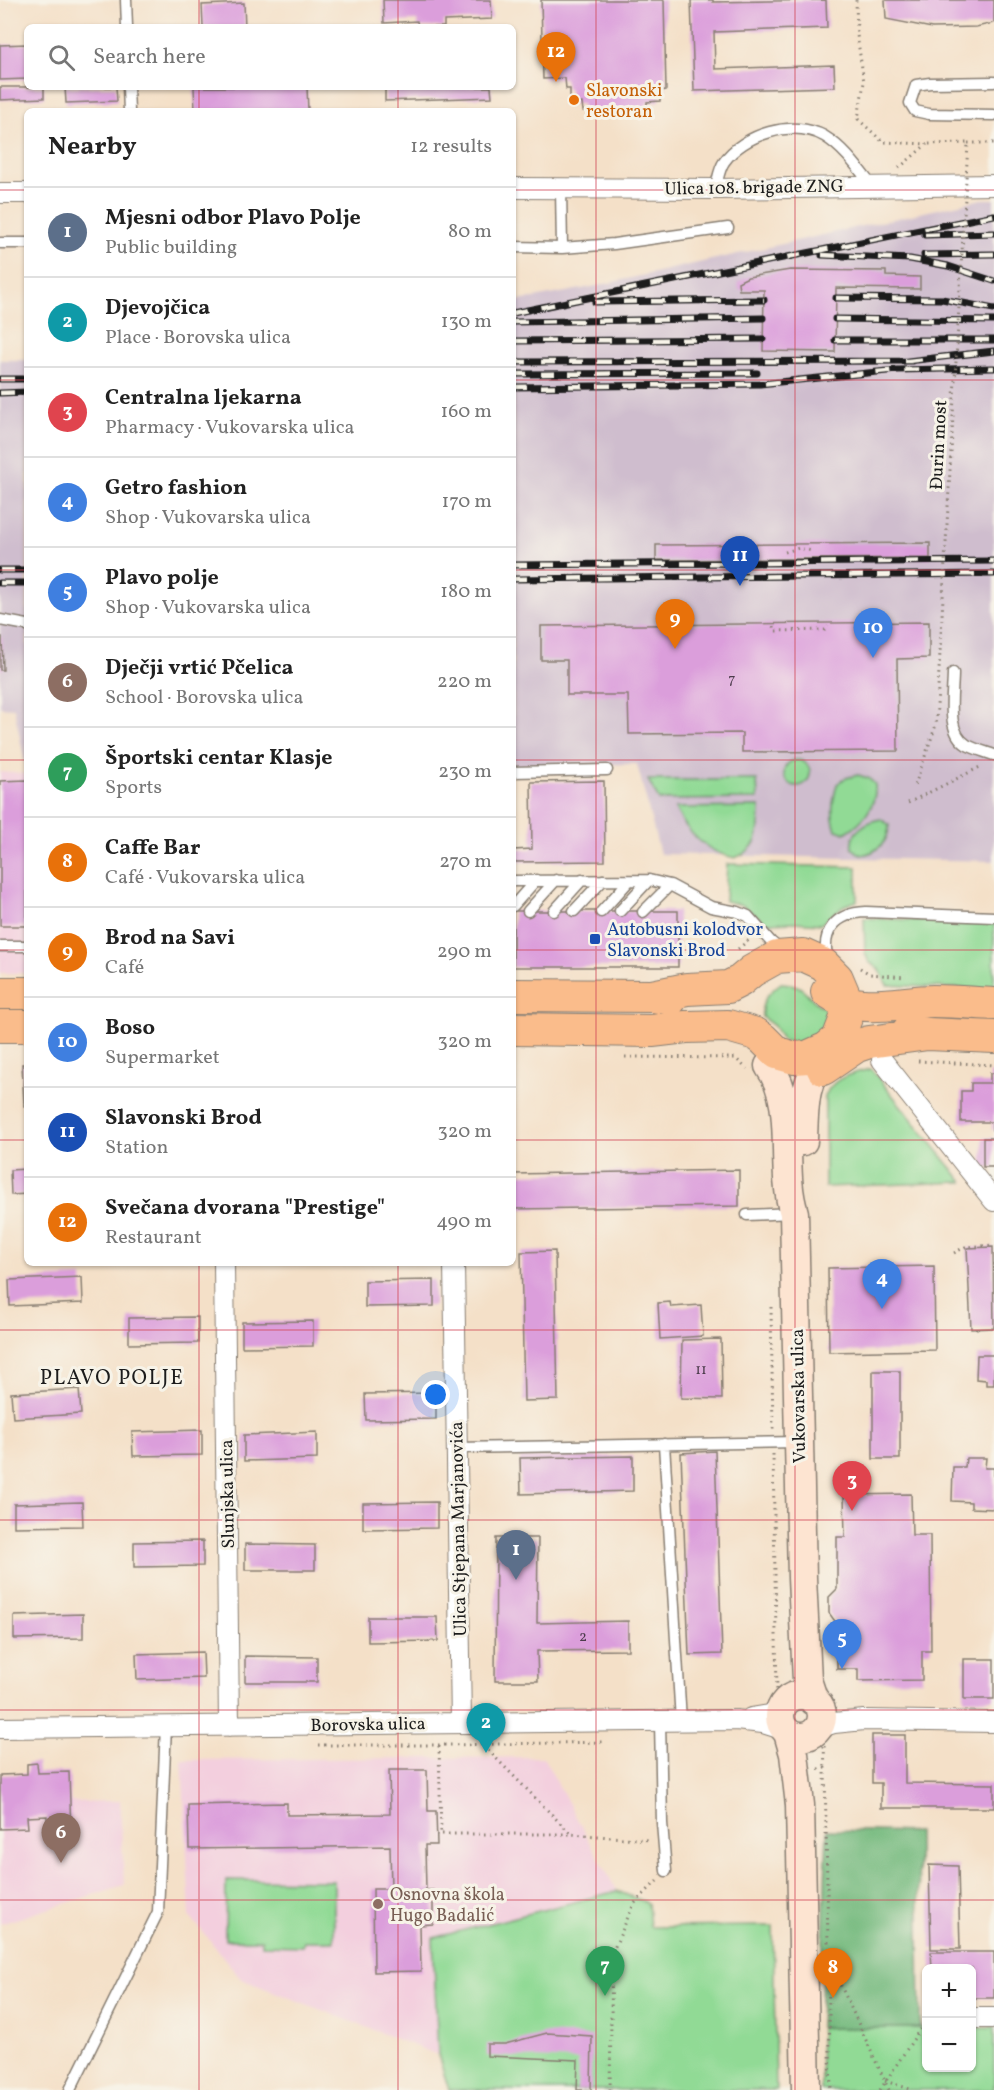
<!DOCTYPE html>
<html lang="en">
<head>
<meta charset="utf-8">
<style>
	:root { --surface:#fff; --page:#f2f2f2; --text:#222; --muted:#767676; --line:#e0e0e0; --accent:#b45309 }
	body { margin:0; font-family:Vollkorn,serif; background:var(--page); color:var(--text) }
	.controls { position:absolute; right:18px; bottom:18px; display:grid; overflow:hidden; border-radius:9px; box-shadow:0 2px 4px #0004 }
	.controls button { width:54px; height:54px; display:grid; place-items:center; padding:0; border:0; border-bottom:2px solid var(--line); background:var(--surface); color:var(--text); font:30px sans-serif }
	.you { position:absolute; left:436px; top:1395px; width:21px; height:21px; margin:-15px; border:4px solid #fff; border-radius:50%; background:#1a73e8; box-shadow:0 0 0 9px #1a73e833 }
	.badge { display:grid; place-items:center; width:39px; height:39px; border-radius:50%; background:var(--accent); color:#fff; font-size:20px; font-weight:700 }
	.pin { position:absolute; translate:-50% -50px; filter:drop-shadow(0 2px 3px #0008) }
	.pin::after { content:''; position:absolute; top:32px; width:21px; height:18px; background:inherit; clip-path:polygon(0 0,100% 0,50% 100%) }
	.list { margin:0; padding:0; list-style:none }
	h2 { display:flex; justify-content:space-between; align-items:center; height:78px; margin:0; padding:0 24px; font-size:26px }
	h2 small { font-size:20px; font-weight:400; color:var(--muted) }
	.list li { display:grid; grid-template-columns:39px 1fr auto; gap:18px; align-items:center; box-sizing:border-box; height:90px; padding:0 24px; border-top:2px solid var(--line) }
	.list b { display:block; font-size:22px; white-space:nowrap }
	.list p { margin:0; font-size:20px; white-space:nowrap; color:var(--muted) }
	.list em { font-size:20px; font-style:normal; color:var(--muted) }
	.icon { flex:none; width:33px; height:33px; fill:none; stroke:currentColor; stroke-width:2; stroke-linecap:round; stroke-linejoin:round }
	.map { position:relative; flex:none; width:994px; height:2090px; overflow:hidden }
	.search { position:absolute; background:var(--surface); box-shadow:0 2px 4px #0004; left:24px; top:24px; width:492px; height:66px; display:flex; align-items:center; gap:15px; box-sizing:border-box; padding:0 21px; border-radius:9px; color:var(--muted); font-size:22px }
	.panel { position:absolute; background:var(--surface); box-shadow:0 2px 4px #0004; left:24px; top:108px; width:492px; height:1158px; border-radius:9px }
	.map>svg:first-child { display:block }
	.built { fill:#f3cfde }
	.industrial { fill:#cfbdce }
	.green { fill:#91da95; stroke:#567b58; stroke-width:1.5 }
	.forest { fill:#74ba7e; stroke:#486b4d; stroke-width:1.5 }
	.building { fill:#db9edb }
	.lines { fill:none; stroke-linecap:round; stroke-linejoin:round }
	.lane-casing { stroke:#887e72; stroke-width:13 }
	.street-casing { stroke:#887e72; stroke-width:22 }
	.secondary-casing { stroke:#887e72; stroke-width:31 }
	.primary-casing { stroke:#887e72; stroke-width:34 }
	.path { stroke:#887e72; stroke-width:3; stroke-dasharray:1.5 4.5; stroke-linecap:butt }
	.lane { stroke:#fff; stroke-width:10 }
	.street { stroke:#fff; stroke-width:20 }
	.secondary { stroke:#fde4d1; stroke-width:28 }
	.primary { stroke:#fabc8b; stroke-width:32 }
	.rail-casing { stroke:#1c1c1c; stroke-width:7 }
	.rail { stroke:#f7f3e8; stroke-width:4.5; stroke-dasharray:14; stroke-linecap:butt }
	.path-bridge { stroke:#887e72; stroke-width:3; stroke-dasharray:1.5 4.5; stroke-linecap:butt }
	.grid { fill:none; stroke:#d1495b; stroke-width:1.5; stroke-opacity:0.55 }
	.food-dot { fill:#e8710a; stroke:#f7f3e8; stroke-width:2 }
	.transit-dot { fill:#1a4fb4; stroke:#f7f3e8; stroke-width:2 }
	.education-dot { fill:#8d6e63; stroke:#f7f3e8; stroke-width:2 }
	.labels { text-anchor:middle; stroke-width:6; stroke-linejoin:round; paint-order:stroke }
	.number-label { font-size:15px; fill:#4c3c4c }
	.food-label { font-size:18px; fill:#c56008; stroke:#f7f3e8; text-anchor:start }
	.street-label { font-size:18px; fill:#1c1c1c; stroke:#f7f3e8 }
	.transit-label { font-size:18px; fill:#164399; stroke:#f7f3e8; text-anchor:start }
	.education-label { font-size:18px; fill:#785e54; stroke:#f7f3e8; text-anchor:start }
	.quarter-label { font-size:21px; letter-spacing:1.5px; fill:#1c1c1c; stroke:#f7f3e8 }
</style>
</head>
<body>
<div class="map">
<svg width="994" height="2090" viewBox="0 0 994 2090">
	<rect width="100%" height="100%" fill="#f7f3e8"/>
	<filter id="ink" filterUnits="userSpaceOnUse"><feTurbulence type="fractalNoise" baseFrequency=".0167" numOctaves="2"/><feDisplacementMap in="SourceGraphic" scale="12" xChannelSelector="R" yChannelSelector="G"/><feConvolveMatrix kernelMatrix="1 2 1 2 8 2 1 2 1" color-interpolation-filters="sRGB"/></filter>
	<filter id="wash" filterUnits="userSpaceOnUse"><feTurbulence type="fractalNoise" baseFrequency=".008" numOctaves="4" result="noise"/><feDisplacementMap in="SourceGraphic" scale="24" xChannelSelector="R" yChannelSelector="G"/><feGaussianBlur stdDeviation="1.35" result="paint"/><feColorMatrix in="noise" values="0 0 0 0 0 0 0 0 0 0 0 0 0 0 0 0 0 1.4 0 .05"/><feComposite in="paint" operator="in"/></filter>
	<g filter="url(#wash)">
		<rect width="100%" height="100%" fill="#f4e0c8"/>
		<path class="built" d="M0,772L27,774V973H0Z
			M543,1757L617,1891L433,1938L438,2055L241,1979L190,1916L182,1760Z
			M37,1763L38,1773L69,1772L70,1802L120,1801L124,1885L0,1924V1775L26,1774L27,1764Z"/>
		<path class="industrial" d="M982,199H994V861L660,854L637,764L513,766V302L592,287Z
			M0,360H27V772L14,708L0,707Z"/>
		<path class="green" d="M784 773a13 13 0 1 1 26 0a13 13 0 1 1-26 0Z
			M858,775L868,778L875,784C877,806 863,822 845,833L836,830C830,815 833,800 837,784L846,778Z
			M648,780H757L758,799L659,800Z
			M760,807C759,832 761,848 735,858C707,853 687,833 675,808Z
			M881,819L889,825C889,842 877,853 861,855L852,848C849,832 867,821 881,819Z
			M727,864L857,867V901L843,906L821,924L794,922L767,923L742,905L725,901Z
			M864,918L994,923V990L887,985L878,968L869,962L865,953Z
			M781,983C811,984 804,1000 828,1010L826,1025L819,1037L794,1044L782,1040L774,1026L762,1017C760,1001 769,992 781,983Z
			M871,1069L963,1182L825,1187V1096C833,1077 852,1073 871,1069Z
			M226,1880L334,1881V1941H304L303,1946L262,1945V1940H225Z
			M617,1891L648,1903L650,1927L773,1926L776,2090H449L438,2055L433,1938Z
			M820,2028H926V2068H972V2028H994V2090H821Z"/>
		<path class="forest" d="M827,1830L918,1832L920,2028H820Z"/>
		<g id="blocks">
			<path class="building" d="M383,0H491L492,19L444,21V27H418L417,21L384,23Z
				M541,0H664L666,90L660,91V101L647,102V109L583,111L582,103L570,104V89H566L565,78L543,79Z
				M691,0H713V2L826,0L827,28L714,32L715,69L834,65L835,87L694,91Z
				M885,0H994V23L976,27L932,28L886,19Z
				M244,3L245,27H203L202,5Z
				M27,44V79L0,80V45Z
				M0,87H44V98L0,100Z
				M65,87H116L117,101L66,103Z
				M194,87H307L308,111H195Z
				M385,87H491L492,97L385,101Z
				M790,270L886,271V276L920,277V289L836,288L835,352L763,351L764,290H739L738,282L748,277Z
				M930,543V558L656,560V545Z
				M929,622V658L897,659L898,751L742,752V733L629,734L628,695H567V660H541V626Z
				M0,637H2L3,670H0Z
				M27,780V926H0V781Z
				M604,781L605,861L513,862V850L532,849L531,782Z
				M513,911H678V967H513Z
				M22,1064H27V1106H24Z
				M990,1073H994V1130H992V1122H961V1091H971V1083H990Z
				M983,1138H994V1167H983Z
				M27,1169V1194L11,1195L10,1170Z
				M739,1170V1206L513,1209V1174Z
				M993,1247L994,1328L971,1329L967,1248Z
				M555,1251L558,1400L524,1401L521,1252Z
				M934,1266L935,1350L829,1352L828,1268Z
				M82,1277L83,1303L10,1306L9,1280Z
				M434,1280V1306L365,1307V1281Z
				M670,1302L671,1307L701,1305L703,1336L660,1339L658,1303Z
				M198,1317V1343L129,1344V1318Z
				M313,1321V1346L242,1347V1322Z
				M721,1339L722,1399L681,1398L682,1340Z
				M977,1355H994V1385H986V1380L976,1379Z
				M873,1371H900V1459H873Z
				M79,1389L81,1414L13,1418L11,1393Z
				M436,1393V1419L366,1420L365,1394Z
				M202,1430V1455L133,1456L132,1432Z
				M317,1432V1459L244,1461V1435Z
				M715,1451L722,1654L689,1655L681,1453Z
				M633,1456V1491L521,1494L520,1458Z
				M966,1458H986L985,1468H994V1509L971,1508V1502L952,1501L953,1467H965Z
				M911,1494L912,1535H930L931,1651H922V1680L858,1681V1669H837V1624L829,1613V1597L837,1589V1537H845L844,1495Z
				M82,1502L83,1526L14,1527V1504Z
				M437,1502V1528L363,1529V1503Z
				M496,1538H538L537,1623L628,1621V1650L537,1651L538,1681H495Z
				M203,1541V1566L134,1567V1542Z
				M245,1544L315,1545V1570H245Z
				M83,1614V1638L14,1639V1616Z
				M368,1617H437L438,1641L368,1642Z
				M203,1652L204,1678L137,1680L136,1654Z
				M245,1656L317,1657V1682H245Z
				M964,1659H994V1699H964Z
				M872,1735H905V1783L994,1784V1808H881V1783H872Z
				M37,1763L38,1773L69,1772L71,1832L47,1833V1816L27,1817L28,1828L0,1829V1775L27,1774V1764Z
				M389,1770H427L428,1811H436L437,1845H425L426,1890H433V1924L420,1925L421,1971L374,1972L373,1889H391L390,1846L189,1849L188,1805L287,1803V1815L390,1814Z
				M929,1865L958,1866L960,1949H931Z
				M931,1952H994V1998H972V1968H932Z
				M547,2033L592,2036L591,2090H577L578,2060L487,2056V2044H505Z"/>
		</g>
	</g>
	<g filter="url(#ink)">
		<use href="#blocks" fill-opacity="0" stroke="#887e72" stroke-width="1.5"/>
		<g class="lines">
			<g class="lane-casing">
				<path id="lane" d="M126,0L127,27
					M994,82L930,83L916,85L910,103L915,111L929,114L994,115
					M128,87L129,111
					M561,188L562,248
					M715,189C718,180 719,169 724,162C743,134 793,119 824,136C844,148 858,168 872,186
					M0,243H27
					M513,247L562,248L614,244L728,228
					M0,620L27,625
					M953,673C953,695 945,731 967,745C975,749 986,752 994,755
					M513,772L607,770
					M513,881L649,880L670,885L711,907L738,912L748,916L771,942L781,950
					M513,906L536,880
					M528,911L556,880
					M554,911L582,880
					M574,911L603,880
					M620,911L649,880
					M601,912L629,881
					M643,912L670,885
					M0,946H27
					M828,961C820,931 836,913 866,912L994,917
					M747,1215L792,1213
					M664,1444L681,1721
					M456,1448L798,1442
					M660,1721L662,1823L666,1871
					M70,2090L158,1912L166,1726"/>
			</g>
			<g class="street-casing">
				<path id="street" d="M513,188L715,189L994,185
					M0,193H27
					M882,1060L994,1201
					M224,1263L229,1726
					M454,1263L461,1723
					M751,1718L769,1715L781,1710
					M0,1728L736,1720L763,1723L785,1730
					M818,1728L834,1723L864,1720L994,1722
					M972,2018H994"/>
			</g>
			<g class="secondary-casing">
				<path id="secondary" d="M769,1066C798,1106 779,1166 794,1213L802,1578L807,1680L814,1701
					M803,1141C804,1101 804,1082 827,1048
					M780 1716a21 21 0 1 1 42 0a21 21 0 1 1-42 0Z
					M788,1733L794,1754L800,1805L806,2090"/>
			</g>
			<g class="primary-casing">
				<path id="primary" d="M827,992C856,1015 899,1001 933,1001C953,1001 974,1003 994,1004
					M0,993H27
					M513,995L652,996L671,999
					M0,1026H27
					M513,1029L652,1031L686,1027L728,1026L756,1034L763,1039L777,1053L795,1058L807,1057L827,1048L838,1039L846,1018L845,997L837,978L823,964L803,955L777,957L752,971L740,981L728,987L687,989L652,996
					M908,1031L928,1034L994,1037
					M823,1069L857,1046L869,1042L928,1034"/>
			</g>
			<path class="path" d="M856,0L857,35L864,82L858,119L883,142L927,144
				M968,143H994
				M899,168L927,144
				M785,552L799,548L812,551
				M774,626L775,631L825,630L828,626
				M908,803L982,766
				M738,949L751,938
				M860,968L870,974L905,977
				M625,1057L735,1058L747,1069
				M918,1061L994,1065
				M954,1253L965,1247L994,1245
				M771,1307L773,1430
				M773,1454L777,1694
				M318,1745H449L605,1742
				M439,1746L441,1834
				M484,1746L571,1834L650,1840
				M824,1746L825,1768
				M818,1769L825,1768L828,1944
				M436,1834H571
				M828,1958L889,2090
				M586,1963L612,1953
				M828,1972L831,2090
				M885,2081L913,2090
				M610,2090L612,1953L634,1904L657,1881
				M880,2090L926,2020"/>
			<use href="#lane" class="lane"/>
			<use href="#street" class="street"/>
			<use href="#secondary" class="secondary"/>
			<use href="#primary" class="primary"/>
			<g class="rail-casing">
				<path id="rail" d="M925,235L994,233
					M822,255L910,259L948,266L994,281
					M924,255L994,254
					M836,298L942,299L994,309
					M595,302L764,300
					M513,313L994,215
					M835,319L994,321
					M513,322L763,318
					M835,340H994
					M513,341L763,339
					M908,361L994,351
					M513,362L912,361
					M513,374L757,373
					M0,379H27
					M513,387L760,384L897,370L994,368
					M0,393L27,392
					M513,565L994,561
					M0,570H27
					M513,579L994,574
					M0,583H27"/>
			</g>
			<use href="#rail" class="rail"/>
			<path class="path-bridge" d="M915,785L936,725L968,143L927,144"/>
		</g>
	</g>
	<path class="grid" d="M199,0V27M398,0V27M596,0V2090M795,0V2090M199,87V111M398,87V111M0,190H27M513,190H994M0,380H27M513,380H994M0,570H27M513,570H994M0,760H27M513,760H994M0,950H27M513,950H994M0,1140H27M513,1140H994M199,1263V2090M398,1263V2090M0,1330H994M0,1520H994M0,1710H994M0,1900H994"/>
	<circle class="food-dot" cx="574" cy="100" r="6"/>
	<rect class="transit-dot" x="589" y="933" width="12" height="12" rx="3"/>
	<circle class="education-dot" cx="378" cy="1904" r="6"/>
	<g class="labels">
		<g class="number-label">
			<text x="732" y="683">7</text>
			<text x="701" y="1374">11</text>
			<text x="583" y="1641">2</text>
		</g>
		<g class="food-label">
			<text x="586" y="96">Slavonski<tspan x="586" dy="21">restoran</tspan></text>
		</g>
		<g class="street-label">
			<text transform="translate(754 187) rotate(-1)" y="6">Ulica 108. brigade ZNG</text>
			<text transform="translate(938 445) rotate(-87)" y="6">Đurin most</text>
			<text transform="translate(798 1396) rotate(-91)" y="6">Vukovarska ulica</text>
			<text transform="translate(227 1494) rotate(-91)" y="6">Slunjska ulica</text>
			<text transform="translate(458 1529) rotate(-91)" y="6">Ulica Stjepana Marjanovića</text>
			<text transform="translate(368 1724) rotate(-1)" y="6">Borovska ulica</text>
		</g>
		<g class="transit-label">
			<text x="607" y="935">Autobusni kolodvor<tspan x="607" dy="21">Slavonski Brod</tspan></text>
		</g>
		<g class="education-label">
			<text x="390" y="1900">Osnovna škola<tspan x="390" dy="21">Hugo Badalić</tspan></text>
		</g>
		<g class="quarter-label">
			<text x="112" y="1384">PLAVO POLJE</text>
		</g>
	</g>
</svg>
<div class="controls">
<button>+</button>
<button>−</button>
</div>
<div class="you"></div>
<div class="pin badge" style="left:516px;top:1580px;background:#5c6f8a">1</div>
<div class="pin badge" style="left:486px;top:1753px;background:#0f9aa8">2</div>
<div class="pin badge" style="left:852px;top:1511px;background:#e0444e">3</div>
<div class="pin badge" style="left:882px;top:1309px;background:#3f7fe0">4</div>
<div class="pin badge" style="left:842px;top:1669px;background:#3f7fe0">5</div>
<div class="pin badge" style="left:61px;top:1863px;background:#8d6e63">6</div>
<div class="pin badge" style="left:605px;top:1996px;background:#2e9e5b">7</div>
<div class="pin badge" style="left:833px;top:1998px;background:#e8710a">8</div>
<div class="pin badge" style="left:675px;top:649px;background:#e8710a">9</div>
<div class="pin badge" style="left:873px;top:658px;background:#3f7fe0">10</div>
<div class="pin badge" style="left:740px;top:586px;background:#1a4fb4">11</div>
<div class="pin badge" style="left:556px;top:82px;background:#e8710a">12</div>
<div class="search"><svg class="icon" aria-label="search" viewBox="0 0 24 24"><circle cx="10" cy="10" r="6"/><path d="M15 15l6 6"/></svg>Search here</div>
<section class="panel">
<h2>Nearby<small>12 results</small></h2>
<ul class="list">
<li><span class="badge" style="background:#5c6f8a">1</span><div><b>Mjesni odbor Plavo Polje</b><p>Public building</p></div><em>80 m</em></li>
<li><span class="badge" style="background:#0f9aa8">2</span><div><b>Djevojčica</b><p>Place · Borovska ulica</p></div><em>130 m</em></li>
<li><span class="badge" style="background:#e0444e">3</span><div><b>Centralna ljekarna</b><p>Pharmacy · Vukovarska ulica</p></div><em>160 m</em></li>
<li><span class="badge" style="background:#3f7fe0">4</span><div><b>Getro fashion</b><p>Shop · Vukovarska ulica</p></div><em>170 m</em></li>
<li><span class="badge" style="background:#3f7fe0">5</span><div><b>Plavo polje</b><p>Shop · Vukovarska ulica</p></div><em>180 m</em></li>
<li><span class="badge" style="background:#8d6e63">6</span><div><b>Dječji vrtić Pčelica</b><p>School · Borovska ulica</p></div><em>220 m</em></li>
<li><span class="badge" style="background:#2e9e5b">7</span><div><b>Športski centar Klasje</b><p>Sports</p></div><em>230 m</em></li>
<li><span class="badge" style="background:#e8710a">8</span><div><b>Caffe Bar</b><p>Café · Vukovarska ulica</p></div><em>270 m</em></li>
<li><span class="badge" style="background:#e8710a">9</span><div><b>Brod na Savi</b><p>Café</p></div><em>290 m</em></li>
<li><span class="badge" style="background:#3f7fe0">10</span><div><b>Boso</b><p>Supermarket</p></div><em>320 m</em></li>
<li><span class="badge" style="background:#1a4fb4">11</span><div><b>Slavonski Brod</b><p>Station</p></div><em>320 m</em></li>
<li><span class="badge" style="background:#e8710a">12</span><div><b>Svečana dvorana &quot;Prestige&quot;</b><p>Restaurant</p></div><em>490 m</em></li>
</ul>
</section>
</div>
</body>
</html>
